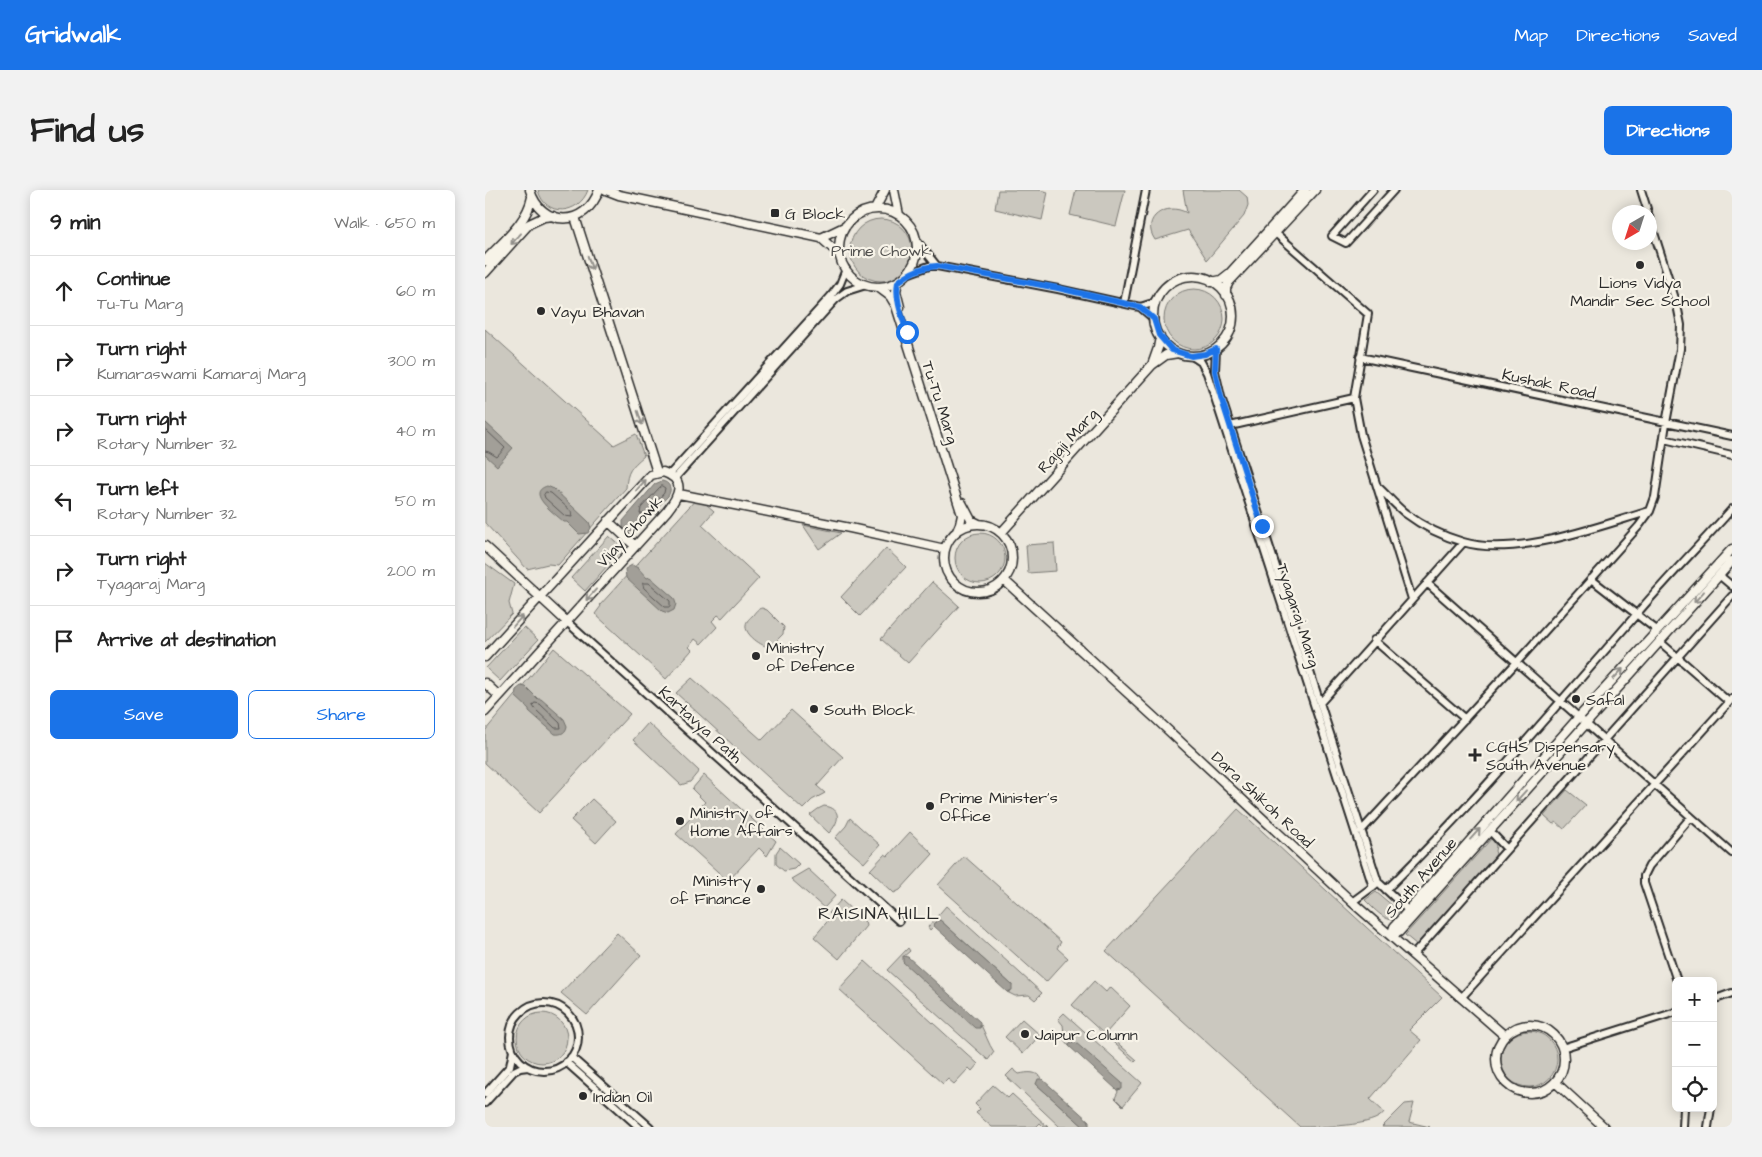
<!DOCTYPE html>
<html lang="en">
<head>
<meta charset="utf-8">
<style>
	:root { --surface:#fff; --page:#f2f2f2; --text:#222; --muted:#767676; --line:#e0e0e0; --accent:#1a73e8 }
	body { margin:0; font-family:"Architects Daughter",sans-serif; background:var(--page); color:var(--text) }
	.controls { position:absolute; right:15px; bottom:15px; display:grid; overflow:hidden; border-radius:8px; box-shadow:0 2px 12px #0003 }
	.controls button { width:45px; height:45px; display:grid; place-items:center; padding:0; border:0; border-bottom:1px solid var(--line); background:var(--surface); color:var(--text); font:25px sans-serif }
	.compass { position:absolute; left:1127px; top:15px; width:45px; height:45px; border-radius:50%; background:var(--surface); box-shadow:0 2px 12px #0003; rotate:219deg }
	.stop { position:absolute; width:15px; height:15px; margin:-11px; border:4px solid #1a73e8; border-radius:50%; background:#fff }
	.stop.end { background:#1a73e8; border-color:#fff; box-shadow:0 1px 5px #0008 }
	.list { margin:0; padding:0; list-style:none }
	h2 { display:flex; justify-content:space-between; align-items:center; height:65px; margin:0; padding:0 20px; font-size:21px }
	h2 small { font-size:16px; font-weight:400; color:var(--muted) }
	.list li { display:grid; grid-template-columns:32px 1fr auto; gap:15px; align-items:center; box-sizing:border-box; height:70px; padding:0 20px; border-top:1px solid var(--line) }
	.list b { display:block; font-size:19px; white-space:nowrap }
	.list p { margin:0; font-size:16px; white-space:nowrap; color:var(--muted) }
	.list em { font-size:16px; font-style:normal; color:var(--muted) }
	.actions { display:flex; gap:10px; padding:15px 20px }
	.actions a { flex:1; padding:11px 0; border:1px solid var(--accent); border-radius:8px; text-align:center; font-size:18px; color:var(--accent) }
	.actions .main { background:var(--accent); color:#fff }
	.icon { flex:none; width:28px; height:28px; fill:none; stroke:currentColor; stroke-width:2; stroke-linecap:round; stroke-linejoin:round }
	.map { position:relative; flex:none; width:1247px; height:937px; overflow:hidden; border-radius:8px }
	header { display:flex; align-items:center; gap:30px; box-sizing:border-box; height:70px; padding:0 25px; background:var(--accent); color:#fff }
	header strong { font-size:24px }
	nav { display:flex; gap:28px; margin-inline-start:auto; font-size:18px }
	.intro { display:flex; align-items:center; justify-content:space-between; box-sizing:border-box; height:120px; padding:0 30px }
	h1 { margin:0; font-size:35px }
	.button { padding:12px 22px; border-radius:8px; background:var(--accent); color:#fff; font-size:18px; font-weight:700 }
	main { display:flex; gap:30px; padding:0 30px }
	aside { flex:1; background:var(--surface); border-radius:8px; box-shadow:0 2px 12px #0003 }
	.map>svg:first-child { display:block }
	.green { fill:#cbc8bf; stroke:#7b7a75 }
	.water { fill:#a29f98; stroke:#72716c }
	.lines { fill:none; stroke-linecap:round; stroke-linejoin:round }
	.shore { stroke:#5b5957; stroke-width:1 }
	.minor-casing { stroke:#2b2b2b; stroke-width:10 }
	.major-casing { stroke:#2b2b2b; stroke-width:11 }
	.minor { stroke:#f7f3e8; stroke-width:6 }
	.major { stroke:#f7f3e8; stroke-width:8 }
	.oneway { stroke:#918f8a }
	.route { stroke:#1a73e8; stroke-width:6 }
	.poi-dot { fill:#2b2b2b; stroke:#f7f3e8; stroke-width:2 }
	.labels { text-anchor:middle; stroke-width:4.5; stroke-linejoin:round; paint-order:stroke }
	.poi-label { font-size:16px; fill:#2b2b2b; stroke:#f7f3e8; text-anchor:start }
	.park-label { font-size:16px; fill:#535250; stroke:#f7f3e8 }
	.street-label { font-size:16px; fill:#2b2b2b; stroke:#f7f3e8 }
	.neighbourhood-label { font-size:18px; letter-spacing:1px; fill:#2b2b2b; stroke:#f7f3e8 }
</style>
</head>
<body>
<header>
<strong>Gridwalk</strong>
<nav><a>Map</a><a>Directions</a><a>Saved</a></nav>
</header>
<div class="intro"><h1>Find us</h1><a class="button">Directions</a></div>
<main>
<aside>
<h2>9 min<small>Walk · 650 m</small></h2>
<ul class="list">
<li><svg class="icon" aria-label="ahead" viewBox="0 0 24 24"><path d="M12 20V5M6 11l6-6 6 6"/></svg><div><b>Continue</b><p>Tu-Tu Marg</p></div><em>60 m</em></li>
<li><svg class="icon" aria-label="right" viewBox="0 0 24 24"><path d="M7 20v-9h11M14 6l5 5-5 5"/></svg><div><b>Turn right</b><p>Kumaraswami Kamaraj Marg</p></div><em>300 m</em></li>
<li><svg class="icon" aria-label="right" viewBox="0 0 24 24"><path d="M7 20v-9h11M14 6l5 5-5 5"/></svg><div><b>Turn right</b><p>Rotary Number 32</p></div><em>40 m</em></li>
<li><svg class="icon" aria-label="left" viewBox="0 0 24 24"><path d="M17 20v-9H6M10 6l-5 5 5 5"/></svg><div><b>Turn left</b><p>Rotary Number 32</p></div><em>50 m</em></li>
<li><svg class="icon" aria-label="right" viewBox="0 0 24 24"><path d="M7 20v-9h11M14 6l5 5-5 5"/></svg><div><b>Turn right</b><p>Tyagaraj Marg</p></div><em>200 m</em></li>
<li><svg class="icon" aria-label="arrive" viewBox="0 0 24 24"><path d="M6 21V4h12l-3 4 3 4H6"/></svg><div><b>Arrive at destination</b></div></li>
</ul>
<div class="actions"><a class="main">Save</a><a>Share</a></div>
</aside>
<div class="map">
<svg width="1247" height="937" viewBox="0 0 1247 937">
	<rect width="100%" height="100%" fill="#ebe7dd"/>
	<filter id="ink" filterUnits="userSpaceOnUse"><feTurbulence type="fractalNoise" baseFrequency=".02" numOctaves="2"/><feDisplacementMap in="SourceGraphic" scale="10" xChannelSelector="R" yChannelSelector="G"/><feConvolveMatrix kernelMatrix="1 2 1 2 8 2 1 2 1" color-interpolation-filters="sRGB"/></filter>
	<g filter="url(#ink)">
		<path class="green" d="M53,0H103C94,25 60,28 53,0Z
			M513,0H554L563,2L557,30L510,19Z
			M591,0H640L631,36L585,25Z
			M698,0H754L762,7L763,15L759,26L722,70L703,40L670,50C655,28 681,11 702,23Z
			M365 60a31 31 0 1 1 62 0a31 31 0 1 1-62 0Z
			M679 129a30 30 0 1 1 60 0a30 30 0 1 1-60 0Z
			M0,139L129,255L151,244L159,266C146,277 142,281 141,298L73,375L63,374L42,379L0,333Z
			M213,307L229,321L217,335L274,388L237,428L233,425L227,431L232,437L216,454L210,449L204,457L207,460L181,489L110,424L116,416L115,415Z
			M318,335L356,343L334,359Z
			M470 368a25 25 0 1 1 50 0a25 25 0 1 1-50 0Z
			M124,346L138,358L100,401L86,388Z
			M569,353L571,381L543,383L541,355Z
			M401,358L421,377L375,426L356,407Z
			M0,373L29,394L24,413L27,424L0,452Z
			M447,392L474,416L423,473L396,449Z
			M277,418L282,420L299,437L298,444L285,457C277,457 259,444 261,435C261,431 265,428 268,425C271,421 272,419 277,418Z
			M39,437L53,450L15,491L1,478Z
			M69,458L145,524L54,623L0,573V541Z
			M207,488L277,550L306,520L358,567L332,596L340,603L327,610L318,619L191,503Z
			M163,533L214,581L205,592L196,595L148,550Z
			M219,585L291,651L282,666L274,658L243,691L191,644L220,612L207,599Z
			M1082,600L1101,615L1079,639L1071,632L1068,634L1059,626Z
			M107,609L131,631L111,653L86,630Z
			M339,616C358,618 354,633 344,643L325,625L333,619Z
			M753,619L957,807L924,840L936,850L885,909L899,922C891,937 834,937 815,937L621,761Z
			M365,628L395,655L379,673L350,648L361,636Z
			M425,642L448,664L415,700L409,703L385,680L400,664L403,666Z
			M1007,648L1011,656L1010,661L1011,664L1009,667L932,755L920,745Z
			M295,657L314,674L309,679L299,681L291,674V663Z
			M479,666L576,752L572,758L583,768L561,792L453,695Z
			M323,679L351,705L339,718L306,689Z
			M891,702L914,721C910,743 887,717 880,710Z
			M356,710L380,732L381,736L354,769L329,747L347,726L344,723Z
			M461,716L557,803L550,810L544,805L530,806L522,802H525L527,795L455,730L449,733V736L445,740L443,737Z
			M132,743L156,765L102,825L76,803Z
			M423,758L425,761L418,767L495,838L496,835C501,845 503,853 509,862L503,870L402,780Z
			M380,771L493,874L487,881L484,878L469,894L463,889L458,894L354,799Z
			M609,791L621,802L625,797L645,816L621,843L652,870L650,872L587,815Z
			M579,823L657,893L638,916L630,908L633,902L632,900H634L584,853V856L580,851L578,835L573,829Z
			M32 848a25 25 0 1 1 50 0a25 25 0 1 1-50 0Z
			M537,829L555,845L538,864L520,847Z
			M1016 869a28 28 0 1 1 56 0a28 28 0 1 1-56 0Z
			M528,879L534,884C543,882 552,881 557,889H555L551,894L599,937H575L521,886Z
			M508,895L523,908L527,904L563,937H559L555,933L551,937H507L491,923L495,919L490,914Z
			M929,913L924,932L945,937H897L920,914Z"/>
		<path class="water" d="M0,232L28,258L12,276L0,265Z
			M177,291C184,292 188,299 183,306L150,341L141,342L138,337V331L170,294Z
			M62,296L69,299L104,332L106,338L103,343L94,344L82,332H79C72,325 39,303 62,296Z
			M147,375L153,378L162,388L165,387L189,408L191,414L189,420L183,423L177,421L141,388L140,379Z
			M36,496L41,497L53,509H56L79,529L82,536C81,542 77,545 70,544L44,521V519L30,506L31,500Z
			M451,730H455L527,795V800L522,802L449,736Z
			M418,766L423,767L495,832V838H490L418,772Z
			M586,852H590L637,893V899L632,900L584,856Z
			M553,889H557L604,931V937H599L551,894Z"/>
		<g class="lines">
			<path class="shore" d="M0,239L20,258L12,267L4,262L0,261
				M177,296L180,298L179,303L161,323L155,324L156,318L174,298Z
				M61,302L66,303L86,321L87,327L80,326L60,308L59,305Z
				M158,393H164L185,411V417H180L159,398Z
				M50,513L55,514L75,533L76,538H70L50,519L48,516Z"/>
			<g class="minor-casing">
				<path id="minor" d="M888,0L847,46L861,53L909,0
					M1156,0L1163,22
					M788,41L883,124L869,208L876,245L927,409
					M432,51L452,76
					M422,84L444,76H452L573,99L655,117L668,113L674,106
					M639,113L661,0
					M655,117L669,129
					M731,159L730,181L736,207L893,692L926,723
					M707,166L716,172L722,183L888,697
					M875,167L1247,246
					M745,236L869,208
					M1179,249L1247,265
					M185,284L346,106L355,94L361,79
					M190,288L351,109L362,101L381,95
					M892,296C901,304 910,315 920,323C936,335 957,346 978,352C1030,368 1114,336 1165,321
					M1234,385L1247,396
					M1106,389L1173,441
					M942,393L1247,663
					M82,432L414,731
					M889,450L980,529
					M1174,451L1244,512
					M835,513L978,353
					M876,641L1032,472L1154,336L1165,321L1170,307L1181,233L1195,159L1196,135L1192,115L1164,27
					M1005,641L1022,659
					M901,700C989,613 1069,519 1150,426C1181,389 1215,355 1247,319
					M867,712L890,695
					M928,765L1247,406
					M1192,791L1159,693V686L1164,676L1206,627
					M976,808L1247,509
					M1228,810L1247,803
					M25 847a34 34 0 1 1 68 0a34 34 0 1 1-68 0Z
					M1077,858L1191,822
					M86,867L165,937
					M81,872L154,937
					M0,904L25,876L28,861
					M0,913L29,881L35,878L43,877
					M1198,937L1199,918
					M1223,937L1226,918"/>
			</g>
			<g class="major-casing">
				<path id="major" d="M45,0C56,38 101,38 114,0
					M121,0L134,5L336,48L355,65
					M409,0L414,25
					M390,19L400,0
					M354 58a39 39 0 1 1 78 0a39 39 0 1 1-78 0Z
					M90,27L172,282
					M336,48L361,36
					M0,71C17,52 42,33 47,7
					M0,83L44,34L59,27L68,26
					M668 126a40 40 0 1 1 80 0a40 40 0 1 1-80 0Z
					M413,92L411,101L415,117
					M727,92L736,90L745,83L820,0
					M393,97L405,106L411,116L477,325L475,334L472,341
					M741,105V98L744,92L830,0
					M667,175L673,158L675,147
					M194,304L365,338L460,359
					M477,313L486,330L494,334
					M123,331L150,356
					M459 368a34 34 0 1 1 68 0a34 34 0 1 1-68 0Z
					M516,343L667,175L681,165L693,163
					M0,356L82,432
					M519,390L670,528L867,712L1020,846
					M0,467L166,285L178,282C202,290 194,306 182,321L0,522
					M0,493L14,506
					M906,746L909,737L1094,527L1247,359
					M906,746L914,742L1247,371
					M1011 869a34 34 0 1 1 68 0a34 34 0 1 1-68 0Z
					M1070,892L1119,937"/>
			</g>
			<use href="#minor" class="minor"/>
			<use href="#major" class="major"/>
		</g>
		<defs><path id="oneway-shaft" d="M-6 0H5M1.5-3L5.5 0L1.5 3" fill="none" stroke-width="1.6" stroke-linecap="round" stroke-linejoin="round" transform="scale(1.25)"/></defs>
		<g class="oneway">
			<use href="#oneway-shaft" transform="translate(31 49) rotate(132)"/>
			<use href="#oneway-shaft" transform="translate(105 73) rotate(72)"/>
			<use href="#oneway-shaft" transform="translate(155 228) rotate(72)"/>
			<use href="#oneway-shaft" transform="translate(156 295) rotate(-48)"/>
			<use href="#oneway-shaft" transform="translate(106 405) rotate(132)"/>
			<use href="#oneway-shaft" transform="translate(1214 407) rotate(132)"/>
			<use href="#oneway-shaft" transform="translate(33 431) rotate(-48)"/>
			<use href="#oneway-shaft" transform="translate(1133 484) rotate(-47)"/>
			<use href="#oneway-shaft" transform="translate(1036 606) rotate(132)"/>
			<use href="#oneway-shaft" transform="translate(990 644) rotate(-48)"/>
		</g>
	</g>
	<g class="lines" filter="url(#ink)">
		<path class="route" d="M422,142C417,126 410,109 413,92C425,82 437,77 452,76L573,98L655,117L669,129L674,145L687,160L706,166L720,164L731,159L730,181L736,207L777,336"/>
	</g>
	<g class="poi-dot">
		<rect x="285" y="18" width="10" height="10" rx="2.5"/>
		<circle cx="1155" cy="75" r="5"/>
		<circle cx="56" cy="121" r="5"/>
		<circle cx="271" cy="466" r="5"/>
		<circle cx="1091" cy="509" r="5"/>
		<circle cx="329" cy="519" r="5"/>
		<path d="M987.5 557.5h5v5h5v5h-5v5h-5v-5h-5v-5h5z"/>
		<circle cx="445" cy="616" r="5"/>
		<circle cx="195" cy="631" r="5"/>
		<circle cx="276" cy="699" r="5"/>
		<circle cx="540" cy="844" r="5"/>
		<circle cx="98" cy="906" r="5"/>
	</g>
	<g class="labels">
		<g class="poi-label">
			<text x="300" y="29">G Block</text>
			<text x="1155" y="98" text-anchor="middle">Lions Vidya<tspan x="1155" dy="18">Mandir Sec School</tspan></text>
			<text x="66" y="127">Vayu Bhavan</text>
			<text x="281" y="463">Ministry<tspan x="281" dy="18">of Defence</tspan></text>
			<text x="1101" y="515">Safal</text>
			<text x="339" y="525">South Block</text>
			<text x="1001" y="562">CGHS Dispensary<tspan x="1001" dy="18">South Avenue</tspan></text>
			<text x="455" y="613">Prime Minister's<tspan x="455" dy="18">Office</tspan></text>
			<text x="205" y="628">Ministry of<tspan x="205" dy="18">Home Affairs</tspan></text>
			<text x="266" y="696" text-anchor="end">Ministry<tspan x="266" dy="18">of Finance</tspan></text>
			<text x="550" y="850">Jaipur Column</text>
			<text x="108" y="912">Indian Oil</text>
		</g>
		<g class="park-label">
			<text x="396" y="66">Prime Chowk</text>
		</g>
		<g class="street-label">
			<text transform="translate(1064 193) rotate(12)" y="6">Kushak Road</text>
			<text transform="translate(456 212) rotate(72)" y="6">Tu-Tu Marg</text>
			<text transform="translate(582 250) rotate(-48)" y="6">Rajaji Marg</text>
			<text transform="translate(144 341) rotate(-48)" y="6">Vijay Chowk</text>
			<text transform="translate(814 425) rotate(72)" y="6">Tyagaraj Marg</text>
			<text transform="translate(216 534) rotate(42)" y="6">Kartavya Path</text>
			<text transform="translate(778 609) rotate(43)" y="6">Dara Shikoh Road</text>
			<text transform="translate(935 687) rotate(-49)" y="6">South Avenue</text>
		</g>
		<g class="neighbourhood-label">
			<text x="394" y="729">RAISINA HILL</text>
		</g>
	</g>
</svg>
<div class="controls">
<button>+</button>
<button>−</button>
<button><svg class="icon" aria-label="locate" viewBox="0 0 24 24"><circle cx="12" cy="12" r="6"/><path d="M12 2v4M12 18v4M2 12h4M18 12h4"/></svg></button>
</div>
<svg class="compass" viewBox="-18 -18 36 36"><path d="M0-13l5 13h-10z" fill="#e53935"/><path d="M0 13l5-13h-10z" fill="#767676"/></svg>
<div class="stop" style="left:422px;top:142px"></div>
<div class="stop end" style="left:777px;top:336px"></div>
</div>
</main>
</body>
</html>
